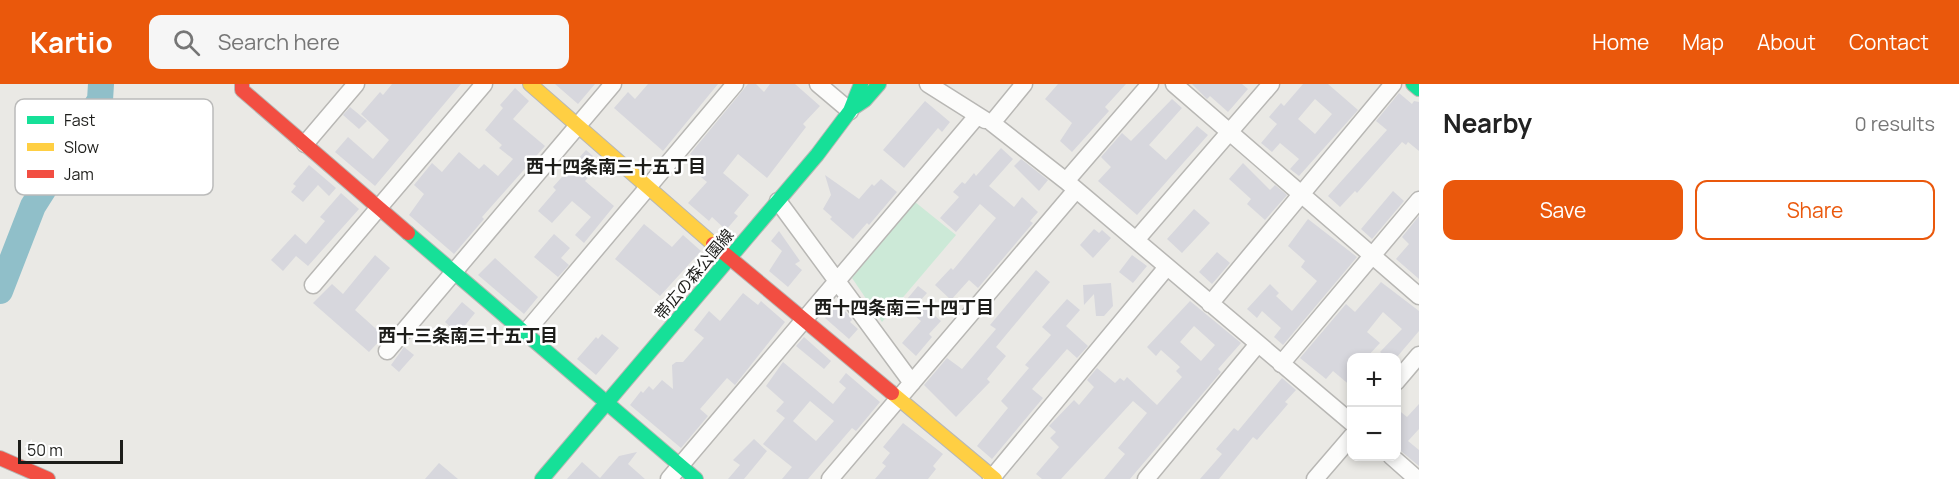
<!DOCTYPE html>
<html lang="en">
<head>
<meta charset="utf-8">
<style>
	:root { --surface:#fff; --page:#f6f6f6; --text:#222; --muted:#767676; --line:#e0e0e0; --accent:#ea580c }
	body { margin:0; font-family:Manrope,"Noto Sans JP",sans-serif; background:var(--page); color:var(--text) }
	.controls { position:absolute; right:18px; bottom:18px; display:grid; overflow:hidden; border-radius:12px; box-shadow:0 3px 9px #0003 }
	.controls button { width:54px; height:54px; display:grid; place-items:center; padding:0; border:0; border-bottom:2px solid var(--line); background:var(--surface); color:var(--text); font:30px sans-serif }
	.scale { position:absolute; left:18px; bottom:15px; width:105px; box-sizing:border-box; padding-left:6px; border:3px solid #1d1d1a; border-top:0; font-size:16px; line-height:21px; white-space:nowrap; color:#1d1d1a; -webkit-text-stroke:4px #fff; paint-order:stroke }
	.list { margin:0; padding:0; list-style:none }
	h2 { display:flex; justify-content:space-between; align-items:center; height:78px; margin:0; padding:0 24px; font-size:26px }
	h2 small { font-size:20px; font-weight:400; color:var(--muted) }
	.actions { display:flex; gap:12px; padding:18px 24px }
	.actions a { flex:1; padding:14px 0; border:2px solid var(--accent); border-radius:12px; text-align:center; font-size:21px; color:var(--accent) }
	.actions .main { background:var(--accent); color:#fff }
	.icon { flex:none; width:33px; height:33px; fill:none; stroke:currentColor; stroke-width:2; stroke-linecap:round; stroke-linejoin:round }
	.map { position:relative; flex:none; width:1419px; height:395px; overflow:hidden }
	header { display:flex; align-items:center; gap:36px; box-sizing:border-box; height:84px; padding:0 30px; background:var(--accent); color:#fff }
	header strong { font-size:28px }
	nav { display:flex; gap:33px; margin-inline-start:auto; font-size:21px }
	.search { width:420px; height:54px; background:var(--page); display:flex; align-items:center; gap:15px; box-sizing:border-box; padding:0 21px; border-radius:12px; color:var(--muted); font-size:22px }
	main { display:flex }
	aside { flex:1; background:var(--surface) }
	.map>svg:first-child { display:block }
	.green { fill:#cce9d7 }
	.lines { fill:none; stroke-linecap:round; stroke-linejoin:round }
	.river { stroke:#90bfc9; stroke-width:26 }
	.building { fill:#d7d7dd; fill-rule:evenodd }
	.street-casing { stroke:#b8b7b4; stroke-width:19 }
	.fast-casing { stroke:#b8b7b4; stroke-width:16 }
	.slow-casing { stroke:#b8b7b4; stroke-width:16 }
	.jam-casing { stroke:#b8b7b4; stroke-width:16 }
	.street { stroke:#fcfcfb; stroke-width:16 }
	.fast { stroke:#16e098; stroke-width:14 }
	.slow { stroke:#ffcf43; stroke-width:14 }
	.jam { stroke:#f24e42; stroke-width:14 }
	.labels { text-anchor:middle; stroke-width:5; stroke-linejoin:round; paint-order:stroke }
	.street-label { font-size:16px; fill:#1d1d1a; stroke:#fff }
	.neighbourhood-label { font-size:18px; font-weight:bold; fill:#1d1d1a; stroke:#fff }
	.key { fill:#fff; stroke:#bbbbba; stroke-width:1.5 }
	.key-label { font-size:16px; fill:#1d1d1a }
</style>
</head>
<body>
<header>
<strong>Kartio</strong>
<div class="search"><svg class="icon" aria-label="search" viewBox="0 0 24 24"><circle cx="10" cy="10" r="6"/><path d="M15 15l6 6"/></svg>Search here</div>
<nav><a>Home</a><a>Map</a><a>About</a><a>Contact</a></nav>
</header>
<main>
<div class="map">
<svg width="1419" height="395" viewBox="0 0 1419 395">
	<rect width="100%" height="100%" fill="#eae9e5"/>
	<path class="green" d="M915,118L956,151L882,238L852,194Z"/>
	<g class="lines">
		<path class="river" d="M0,207L33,122L100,16L101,0"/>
	</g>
	<path class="building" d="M392,0H461L375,102L335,68L348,53L373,75L389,56L361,30L380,8L383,11Z
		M555,0H595L578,20Z
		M648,0H718L663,67L614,24L628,8L635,15Z
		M748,0H756L764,8L770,0H795L820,22L803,40L806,43L767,94L738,70L723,89L749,111L734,129L738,132L726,146L712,133L709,137L688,119L707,98L696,89L703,81L690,70Z
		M1058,0H1126L1105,23L1109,27L1072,68L1060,57L1072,39L1045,15Z
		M1192,0H1242L1248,5L1228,28L1210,12L1207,15Z
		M1303,0H1328L1358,26L1299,92L1290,85L1299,75L1280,59L1272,68L1261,59L1277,40L1269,33L1281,19L1284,22ZM1315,15L1332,30L1315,50L1298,35Z
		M515,4L529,17L513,35L545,62L482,133L484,135L454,170L409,131L424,110L414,101L432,79L442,88L459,68L479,85L484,80L498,92L513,75L499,64L502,61L485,46L503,24L500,21Z
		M1399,9L1412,20L1414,17L1419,18V67L1408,58L1406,61L1402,58L1357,109L1355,107L1340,123L1328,112L1387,46L1376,37Z
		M1172,15L1182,24L1149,61L1166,76L1197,42L1208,51L1137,131L1098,97L1111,83L1101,73L1122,49L1131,57Z
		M925,17L950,38L942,48L938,44L904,84L883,66Z
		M350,23L367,37L359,45L343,31Z
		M1001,64L1013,75L989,102L1014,123L1022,113L1038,128L1030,137L1033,139L978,204L969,196L951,216L935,201L951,184L953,186L996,134L980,120L956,148L940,134L959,113L953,108L962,98L965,100L974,89L976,92Z
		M586,66L601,79L585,97L614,122L584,159L575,151L591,133L572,117L552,139L538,127L556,106L553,103Z
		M1021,75L1048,96L1039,107L1014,82Z
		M1243,79L1270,106L1275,101L1287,111L1265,136L1247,120L1251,115L1229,95Z
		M309,81L336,104L329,112L318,101L303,118L291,108L296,102L293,100Z
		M825,91L859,115L872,100L874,102L881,95L897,108L869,141L867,139L853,155L830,135L832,133L823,125L831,111Z
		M1393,107L1404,117L1372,155L1361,145Z
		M341,109L359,125L308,182L296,172L283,187L271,176L295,150L306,160L325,137L320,133Z
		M1194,125L1210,139L1182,169L1167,155Z
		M1419,132V195L1396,175L1409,160L1402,153Z
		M1308,135L1357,173L1283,261L1274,253L1281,244L1262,227L1257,234L1247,225L1270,200L1279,209L1276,212L1292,227L1317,197L1301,183L1305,177L1288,162Z
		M644,140L672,163L683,151L701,167L660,212L615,175Z
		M1094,145L1099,149L1102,146L1111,154L1093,174L1080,161Z
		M779,147L800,177L795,180L802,186L788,203L769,187L782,167L771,157Z
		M554,150L570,164L561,174L569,181L558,193L534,173Z
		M1217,168L1230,179L1212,200L1199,188Z
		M375,171L390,184L355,226L384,252L369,268L313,219L332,200L343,210Z
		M1132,171L1147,182L1133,199L1119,188Z
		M495,174L538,213L524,230L478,191Z
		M1036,186L1050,198L996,263L1006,272L987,295L990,298L956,333L924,301L947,274L962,285L996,245L990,241Z
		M1381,198L1419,227V247L1397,273H1386L1380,268L1402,245L1383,228L1367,248L1380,259L1367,273H1352V303L1333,287L1326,295L1300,274L1346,220L1355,228Z
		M1111,199L1113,222L1104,232H1096L1094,210L1084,221L1083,201Z
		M918,202L927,209L919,218L941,237L929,250L932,253L916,272L902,259L921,237L902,221Z
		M743,209L758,221L761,217L785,238L735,301L727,294L700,325L708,332L681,364L630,321L641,307L643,309L649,302L653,306L662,296L673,305L672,281L676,278H683L704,254L694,246L709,227L720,237Z
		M1067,215L1080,226L1066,242L1088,262L1077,274L1067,265L1032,305L1043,314L992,375L977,362L1008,324L1001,317L1029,284L1025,281L1051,251L1042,243Z
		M1190,217L1241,259L1218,285L1221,288L1130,395H1104L1125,370L1118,364L1147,329L1133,317L1061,395H1042L1036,390L1059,363L1050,354L1056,348L1049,342L1074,316L1079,321L1094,303L1087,296L1097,284L1115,299L1120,294L1124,297L1127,293L1157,321L1182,293L1176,287L1180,283L1161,266L1156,272L1147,263ZM1194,242L1215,261L1201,277L1180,258Z
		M462,218L475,229L458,250L445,238Z
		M836,220L847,229L852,236L850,238L858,245L849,255L825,234Z
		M602,250L619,264L596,291L577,275L596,253L598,255Z
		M804,253L831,277L824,285L796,262Z
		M404,263L414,271L399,288L391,281Z
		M783,278L833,320L846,304L839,298L846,289L880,318L856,347L852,344L808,395H782L792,383L763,360L785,334L776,327L784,318L766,302ZM810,317L834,337L816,357L793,337Z
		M1282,294L1296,306L1285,318L1288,320L1257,356L1253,353L1219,395H1200L1222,370L1216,365L1234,344L1238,347Z
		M1419,320V345L1408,357L1419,366V382L1396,363V324L1407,333Z
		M903,339L943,370L933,382L936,385L928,395H875L886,382L882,379L890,369L883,363Z
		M754,355L767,367L744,395H728L740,381L733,376Z
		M637,368L628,380L645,395H567L582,378L600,394L619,372Z
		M439,379L458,395H425Z"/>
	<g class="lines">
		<g class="street-casing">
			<path id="street" d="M818,0L850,27
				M928,0L985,36
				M1024,0L992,39L1066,97L1352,339
				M1174,0L1419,212
				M305,60L356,0
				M1066,97L1150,0
				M778,117L912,299
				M1136,156L1271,0
				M313,201L484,0
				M1210,220L1393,0
				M525,249L735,0
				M387,267L613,0
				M1281,280L1419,116
				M1396,298L1419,271
				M1391,372L1417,395
				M669,395L977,32
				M830,395L1076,106
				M991,395L1167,183
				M1146,395L1258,260
				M1315,395L1352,352"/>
		</g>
		<g class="fast-casing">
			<path id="fast" d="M1413,0L1419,5
				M853,24L865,16L879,0
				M408,149L696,395
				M542,395L817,71L850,27L861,0"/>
		</g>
		<g class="slow-casing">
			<path id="slow" d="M530,0L713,160
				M892,309L995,395"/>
		</g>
		<g class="jam-casing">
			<path id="jam" d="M242,0V6L408,149
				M713,160L892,309
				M0,374L48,395"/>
		</g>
		<use href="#street" class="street"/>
		<use href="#fast" class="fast"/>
		<use href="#slow" class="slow"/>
		<use href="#jam" class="jam"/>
	</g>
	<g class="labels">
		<g class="street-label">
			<text transform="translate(694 190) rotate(-50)" y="6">帯広の森公園線</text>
		</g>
		<g class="neighbourhood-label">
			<text x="616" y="89">西十四条南三十五丁目</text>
			<text x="904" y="230">西十四条南三十四丁目</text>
			<text x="468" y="258">西十三条南三十五丁目</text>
		</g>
	</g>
	<rect x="15" y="15" width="198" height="96" rx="9" class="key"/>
	<rect x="27" y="32" width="27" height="8" fill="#16e098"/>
	<rect x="27" y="59" width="27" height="8" fill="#ffcf43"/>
	<rect x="27" y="86" width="27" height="8" fill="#f24e42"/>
	<g class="key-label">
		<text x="64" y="42">Fast</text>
		<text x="64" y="69">Slow</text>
		<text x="64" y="96">Jam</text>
	</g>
</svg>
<div class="controls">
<button>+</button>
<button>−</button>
</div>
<div class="scale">50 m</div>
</div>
<aside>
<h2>Nearby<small>0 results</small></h2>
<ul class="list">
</ul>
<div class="actions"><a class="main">Save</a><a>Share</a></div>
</aside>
</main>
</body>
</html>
